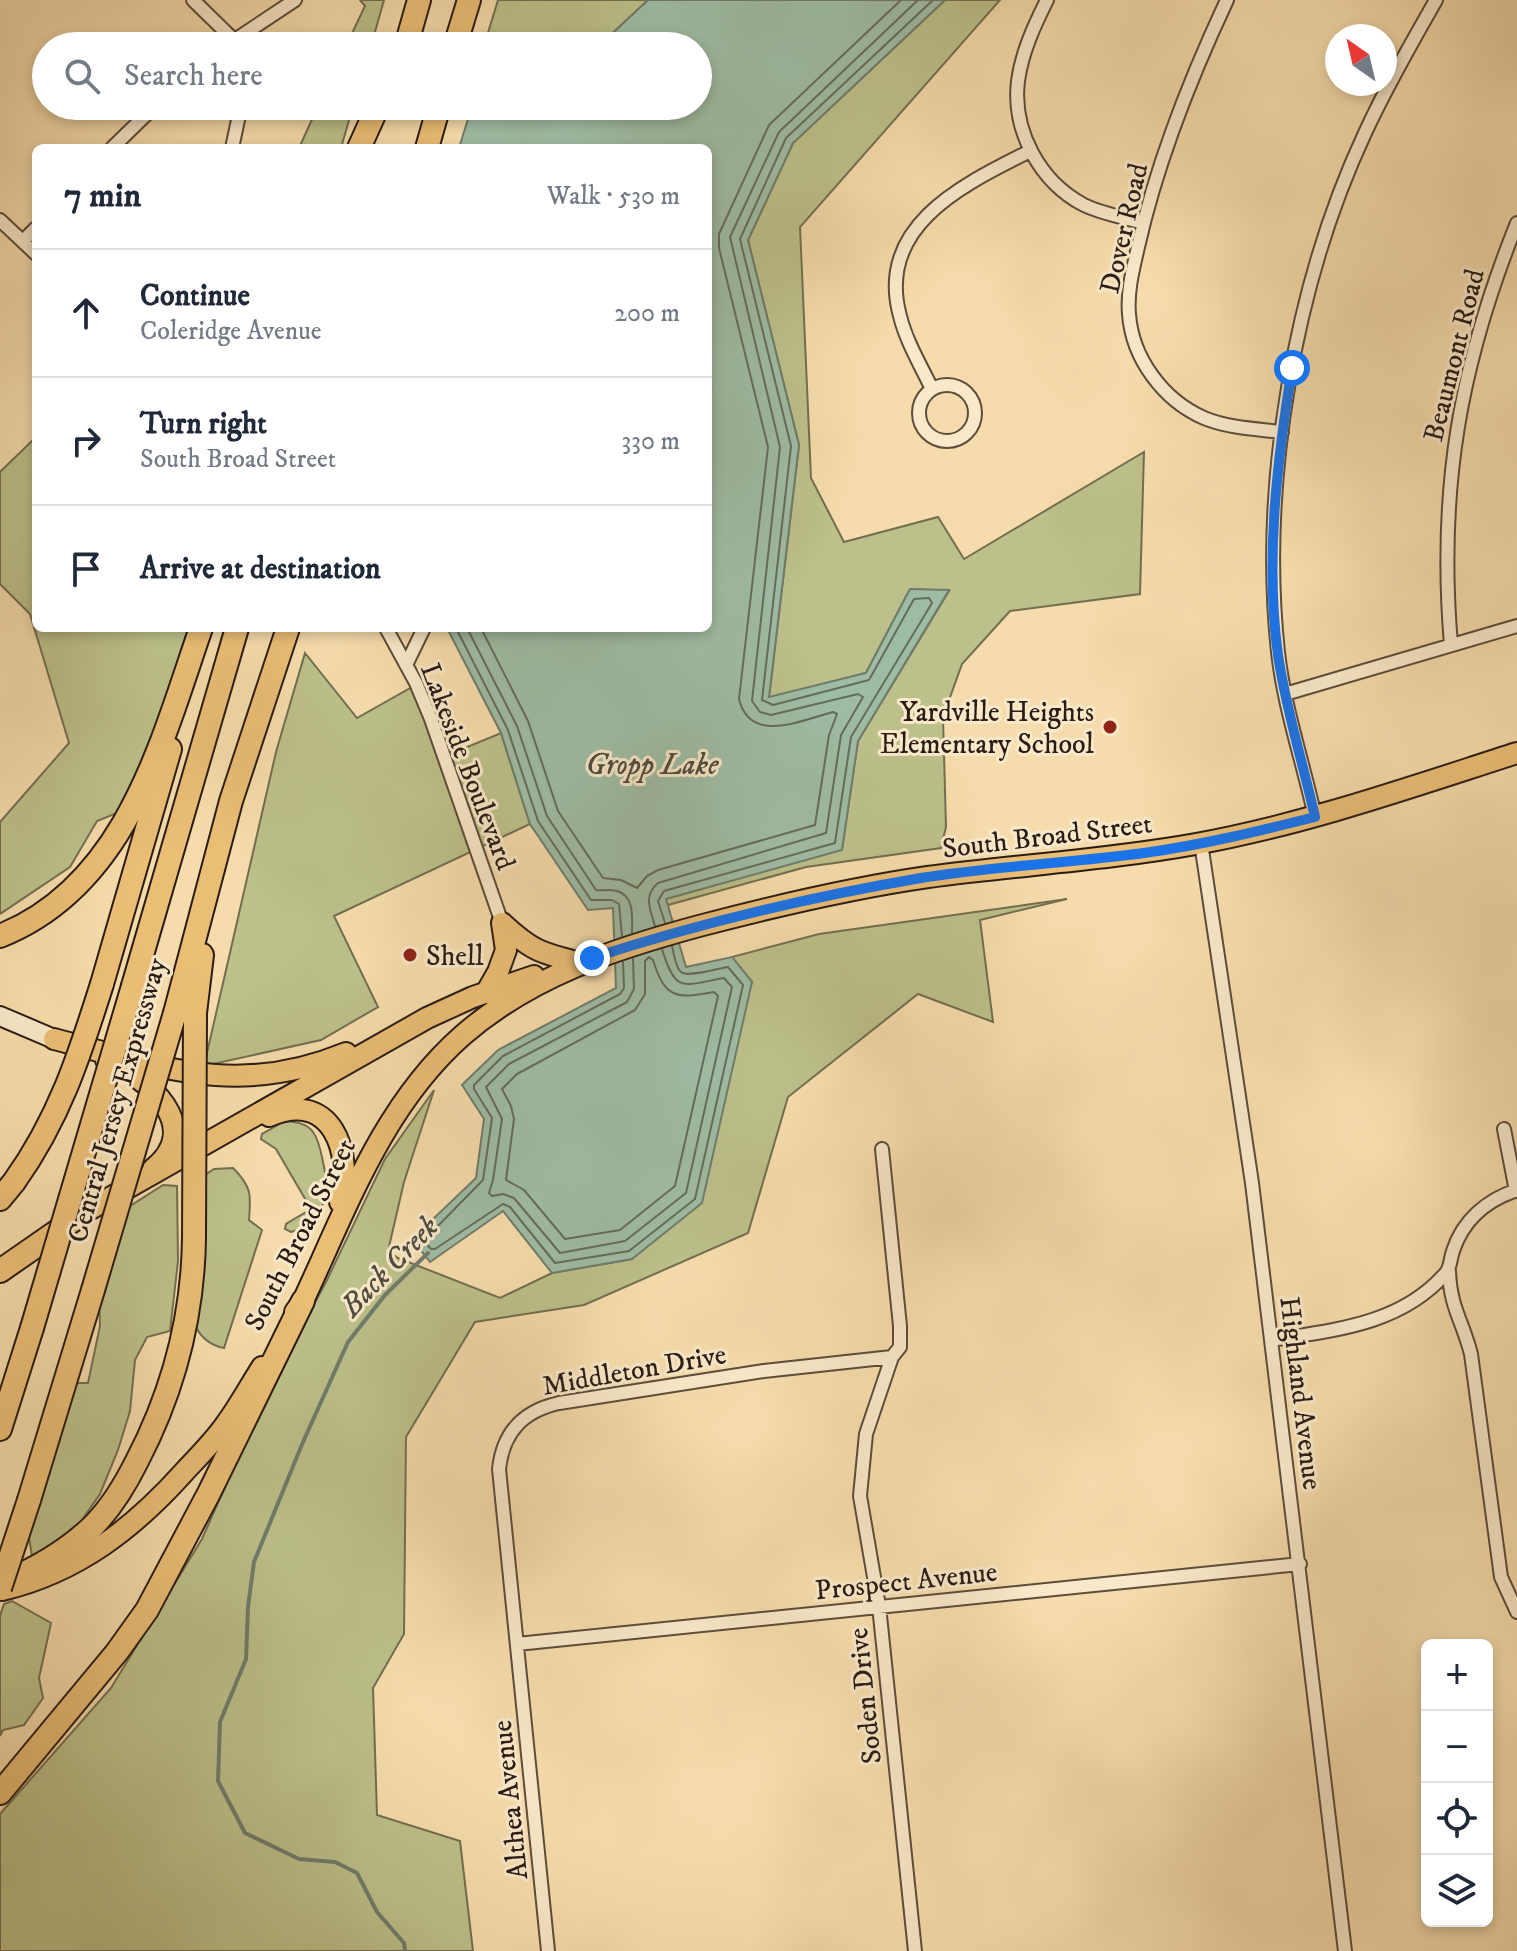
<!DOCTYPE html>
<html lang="en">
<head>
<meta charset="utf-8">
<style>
	:root { --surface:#fff; --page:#f6f6f7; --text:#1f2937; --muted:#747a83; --line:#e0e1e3 }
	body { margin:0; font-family:"IM FELL DW Pica",serif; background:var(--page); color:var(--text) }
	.controls { position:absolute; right:24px; bottom:24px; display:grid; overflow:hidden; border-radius:12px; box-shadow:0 4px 12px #0003 }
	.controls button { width:72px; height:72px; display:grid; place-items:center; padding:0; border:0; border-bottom:2px solid var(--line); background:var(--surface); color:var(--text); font:40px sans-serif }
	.compass { position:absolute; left:1325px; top:24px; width:72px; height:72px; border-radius:50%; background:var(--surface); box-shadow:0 4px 12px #0003; rotate:326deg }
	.stop { position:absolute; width:24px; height:24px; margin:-18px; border:6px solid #1a73e8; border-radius:50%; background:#fff }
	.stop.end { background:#1a73e8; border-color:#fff; box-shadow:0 2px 8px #0008 }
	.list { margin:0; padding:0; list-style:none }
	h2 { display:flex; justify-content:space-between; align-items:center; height:104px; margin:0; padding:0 32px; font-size:34px }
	h2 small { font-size:26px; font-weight:400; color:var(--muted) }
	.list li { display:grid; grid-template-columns:52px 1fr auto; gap:24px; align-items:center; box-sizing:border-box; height:128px; padding:0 32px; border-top:2px solid var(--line) }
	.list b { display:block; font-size:30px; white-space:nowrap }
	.list p { margin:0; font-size:26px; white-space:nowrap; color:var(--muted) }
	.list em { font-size:26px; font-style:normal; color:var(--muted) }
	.icon { flex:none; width:44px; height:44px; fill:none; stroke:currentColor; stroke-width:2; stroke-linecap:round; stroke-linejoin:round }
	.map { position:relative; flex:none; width:1517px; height:1951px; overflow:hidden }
	.search { position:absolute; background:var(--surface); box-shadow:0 4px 12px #0003; left:32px; top:32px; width:680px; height:88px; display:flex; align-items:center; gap:20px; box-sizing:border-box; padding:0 28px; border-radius:44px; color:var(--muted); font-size:30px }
	.panel { position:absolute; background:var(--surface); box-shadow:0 4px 12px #0003; left:32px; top:144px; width:680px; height:488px; border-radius:12px }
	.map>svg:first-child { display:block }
	.green { fill:#bcc08a; stroke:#736e50; stroke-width:2 }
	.water { fill:#9ebca4; stroke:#707c6b; stroke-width:2 }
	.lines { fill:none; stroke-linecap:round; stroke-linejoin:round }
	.shore { stroke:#646c5c; stroke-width:2 }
	.stream { stroke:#707c6b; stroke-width:4 }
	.minor-casing { stroke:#5d4c3b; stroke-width:16 }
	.secondary-casing { stroke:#2a1c15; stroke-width:22 }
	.primary-casing { stroke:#2a1c15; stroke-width:24 }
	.motorway-casing { stroke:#2a1c15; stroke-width:26 }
	.minor { stroke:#f9e8c9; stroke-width:12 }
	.secondary { stroke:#f9e8c9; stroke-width:18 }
	.primary { stroke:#ebbe76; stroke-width:20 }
	.motorway { stroke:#ebbe76; stroke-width:22 }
	.motorway-bridge-casing { stroke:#2a1c15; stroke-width:26; stroke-linecap:butt }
	.motorway-bridge { stroke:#ebbe76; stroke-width:22 }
	.route { stroke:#1a73e8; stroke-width:10 }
	.poi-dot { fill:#8f2418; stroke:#f9e8c9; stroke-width:3 }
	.labels { text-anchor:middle; stroke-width:6; stroke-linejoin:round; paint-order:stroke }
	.street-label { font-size:28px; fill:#2a1c15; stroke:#f9e8c9 }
	.poi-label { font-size:28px; fill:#2a1c15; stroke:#f9e8c9; text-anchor:end }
	.water-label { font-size:30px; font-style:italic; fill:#4d4c40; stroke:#f9e8c9 }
</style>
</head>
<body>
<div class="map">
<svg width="1517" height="1951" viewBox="0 0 1517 1951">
	<rect width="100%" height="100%" fill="#f6dcac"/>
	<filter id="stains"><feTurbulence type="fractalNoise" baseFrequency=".0025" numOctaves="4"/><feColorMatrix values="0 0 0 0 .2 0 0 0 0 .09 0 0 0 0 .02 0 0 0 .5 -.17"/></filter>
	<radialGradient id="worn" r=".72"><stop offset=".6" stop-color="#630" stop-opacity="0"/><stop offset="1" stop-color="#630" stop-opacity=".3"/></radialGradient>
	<path class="green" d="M360,0H384L371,46H346L365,6Z
		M498,0H648L599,46H484Z
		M945,0H1000L800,227L811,478L844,542L938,517L964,559L1144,452L1140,594L1010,611L962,664L943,717L946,827L941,848L806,867L668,905L665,899L842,849L858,741L949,591L910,589L866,673L769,698L799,445L748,240L793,143Z
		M318,106H353L341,148H299Z
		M36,437V628H198L147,801L97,821L70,867L0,914V822L69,743L30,614L0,584V472Z
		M305,653L357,718L421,682L448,755L501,733L530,824L334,916L378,1007L321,1040L204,1066L276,752Z
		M1067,899L980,920L993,1022L918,994L788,1097L748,1233L584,1305L475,1322L406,1437L404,1634L373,1688L377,1815L460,1841L473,1951H0V1814L111,1688L202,1539L267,1392L326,1282L385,1159L434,1090L404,1182L388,1251L398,1258L500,1298L552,1273L632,1259L752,982L732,957L819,934Z
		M285,1121C295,1122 307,1123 313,1132C319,1140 321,1152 323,1162C330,1192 326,1222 291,1232L285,1229L286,1224L311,1209L276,1149L261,1139L262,1134Z
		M233,1168C252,1187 251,1195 249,1220L262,1230L224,1348C212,1346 201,1338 196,1327L205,1175L214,1169Z
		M163,1185L177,1186L178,1261L170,1331L147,1337L135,1360L130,1411L118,1450L100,1494L75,1530L53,1547L32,1556L28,1532L70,1394L77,1383H88L100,1326L99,1299L124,1210Z
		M12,1601L51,1623L39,1678L43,1698L24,1725L3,1730L0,1736V1616L4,1604Z"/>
	<path class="water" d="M648,0H945L793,143L748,240L799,445L769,697L866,673L910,589L949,590L858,741L842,850L666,899L686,967L732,957L752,982L702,1203L632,1259L552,1273L503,1211L430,1262L412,1239L476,1178L484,1119L462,1085L498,1050L616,988L613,908L588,910L530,824L501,733L448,630L708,628V148H459L472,106H698V46H599Z"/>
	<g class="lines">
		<path class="shore" d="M456,628L508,730L538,821L591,900H612L619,904L622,936
			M467,628L517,726L547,816L596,890C602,891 610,889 617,891C635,896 632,918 632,933
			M481,628L528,721L558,811L603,878L621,880L637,888L647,876L658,870L815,825L829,735L837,714L833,712C802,720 750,745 739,699L768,447L719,248V234L769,125L901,0
			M665,923L658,901L664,891L835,843L851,737L932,603L929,598L914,599L869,680L773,705L762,700L791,446L740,239L786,138L933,0
			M655,926C650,909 643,896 658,883L826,833L841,735L863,697L858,694L771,715L760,712L752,701L780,447L730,237L779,132L918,0
			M649,957L653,960C665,999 677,999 714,992L718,996L675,1186L620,1230L565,1239L524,1190L506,1180L514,1119L511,1106L502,1089L517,1074L635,1010L645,994V961Z
			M633,958L634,989L627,1002L509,1064L486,1087L502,1119L493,1180L489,1193L492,1196L503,1194L514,1198L560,1253L625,1241L686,1193L732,987L724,978C683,985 676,995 662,949
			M623,962L624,988L620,994L503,1056L474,1085V1089L492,1118L483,1180L426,1238L425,1242L431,1249H435L503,1204L510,1207L555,1263L629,1251L695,1199L743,985L728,967C719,968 688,978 681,972C675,967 674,953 672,946"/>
		<path class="stream" d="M405,1951L404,1943L377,1912L357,1873L335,1862L299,1859L245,1833L218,1781L220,1722L246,1659L248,1607L254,1562L303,1442L348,1342L385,1295L428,1253"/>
		<g class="minor-casing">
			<path id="minor" d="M193,0L240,46
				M1047,0C1034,26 1022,52 1018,81C1012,131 1040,182 1084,205C1102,214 1124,217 1143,223
				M1227,0C1190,79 1157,162 1138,247C1133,269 1127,291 1129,314C1132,358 1163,400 1204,418C1228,428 1256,429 1282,432
				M226,46L295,0
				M112,148L155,106
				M232,148L241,106
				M0,220L36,254
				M23,241L36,228
				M919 413a28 28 0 1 1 56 0a28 28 0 1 1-56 0Z
				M932,389C921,366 906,341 900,316C875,225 965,184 1030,151
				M386,628L416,683L431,719L502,923
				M1451,645C1438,491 1459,367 1517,223
				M406,665L424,628
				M1285,694L1517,626
				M1315,817C1303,762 1284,707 1278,652C1260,485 1294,285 1365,133C1386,87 1411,44 1436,0
				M1201,843L1252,1183L1345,1951
				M1504,1129L1516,1191
				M882,1149L900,1326V1347L892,1357L866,1434L860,1496L879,1606L915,1951
				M1449,1271C1450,1307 1463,1322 1471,1354L1501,1577L1517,1612
				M1271,1340C1334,1330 1400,1325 1445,1274C1451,1268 1450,1259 1453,1251C1463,1220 1487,1200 1517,1190
				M517,1644L1300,1564
				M548,1951L499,1469C503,1432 523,1411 559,1403L764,1371L892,1357"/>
		</g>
		<g class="secondary-casing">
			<path id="secondary" d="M0,1016L54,1039"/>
		</g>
		<g class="primary-casing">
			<path id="primary" d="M502,923C532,951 541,953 580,963
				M486,993L498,972L506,950L502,923
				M54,1039C161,1067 237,1098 346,1053
				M106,1060C147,1077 206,1127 153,1169
				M269,1116C331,1089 354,1152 340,1202
				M71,1220L427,1018L473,997L534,976
				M295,1312L303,1301C347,1207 383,1105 463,1035C531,976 614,949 699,926C775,906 851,888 928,877C1018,865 1107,860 1196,844C1306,824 1411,787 1517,753
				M2,1590C78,1572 134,1528 185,1471C199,1456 214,1441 226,1424C239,1406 250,1386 262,1367"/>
		</g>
		<g class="motorway-casing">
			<path id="motorway" d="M406,46L419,0
				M455,46L469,0
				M359,148L378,106
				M427,148L439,106
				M0,936C126,886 161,744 201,628
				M102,984L170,749
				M133,986L237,628
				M175,1013L231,801L288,628
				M195,1013L202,955
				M0,1199L14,1182
				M0,1271L85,1212
				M0,1429L32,1328
				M29,1500L93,1290
				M0,1584C34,1570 66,1552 93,1526C112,1507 125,1485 137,1461C174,1390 193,1317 194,1238
				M0,1793L117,1652L147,1610L209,1493L303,1301"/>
		</g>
		<use href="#minor" class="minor"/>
		<use href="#secondary" class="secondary"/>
		<use href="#primary" class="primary"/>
		<use href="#motorway" class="motorway"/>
		<g class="motorway-bridge-casing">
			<path id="motorway-bridge" d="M14,1182C59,1119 79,1057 102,984
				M194,1238L195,1013
				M93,1290L175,1013
				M32,1328L133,986
				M0,1588L29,1500"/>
		</g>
		<use href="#motorway-bridge" class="motorway-bridge"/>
	</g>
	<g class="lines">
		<path class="route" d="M592,958C700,923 810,897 921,878C995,866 1070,863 1144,853C1202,845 1259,831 1315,817C1303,763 1286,710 1278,655C1265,560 1277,462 1292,368"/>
	</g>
	<g class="poi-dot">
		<circle cx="1110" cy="727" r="8"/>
		<circle cx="410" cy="955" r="8"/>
	</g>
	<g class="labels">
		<g class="street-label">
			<text transform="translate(1123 228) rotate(-77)" y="10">Dover Road</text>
			<text transform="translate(1453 355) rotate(-76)" y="10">Beaumont Road</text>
			<text transform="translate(469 766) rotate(69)" y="10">Lakeside Boulevard</text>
			<text transform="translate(1047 835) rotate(-7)" y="10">South Broad Street</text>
			<text transform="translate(116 1100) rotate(-74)" y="10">Central Jersey Expressway</text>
			<text transform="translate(299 1234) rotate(-63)" y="10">South Broad Street</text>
			<text transform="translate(634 1369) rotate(-10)" y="10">Middleton Drive</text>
			<text transform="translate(1302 1393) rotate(83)" y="10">Highland Avenue</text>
			<text transform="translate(906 1580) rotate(-6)" y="10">Prospect Avenue</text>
			<text transform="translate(864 1696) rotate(-96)" y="10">Soden Drive</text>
			<text transform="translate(509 1800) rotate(-96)" y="10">Althea Avenue</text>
		</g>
		<g class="poi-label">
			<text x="1094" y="721">Yardville Heights<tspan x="1094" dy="32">Elementary School</tspan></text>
			<text x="426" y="965" text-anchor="start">Shell</text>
		</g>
		<g class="water-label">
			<text x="652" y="774">Gropp Lake</text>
			<text transform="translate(389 1266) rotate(-46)" y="10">Back Creek</text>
		</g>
	</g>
	<rect width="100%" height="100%" filter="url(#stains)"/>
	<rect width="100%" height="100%" fill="url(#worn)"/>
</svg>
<div class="controls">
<button>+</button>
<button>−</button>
<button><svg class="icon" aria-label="locate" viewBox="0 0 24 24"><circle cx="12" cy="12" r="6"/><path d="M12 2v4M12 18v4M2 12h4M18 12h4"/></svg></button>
<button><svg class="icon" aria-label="layers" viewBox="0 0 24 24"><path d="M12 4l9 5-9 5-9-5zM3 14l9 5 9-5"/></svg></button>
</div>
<svg class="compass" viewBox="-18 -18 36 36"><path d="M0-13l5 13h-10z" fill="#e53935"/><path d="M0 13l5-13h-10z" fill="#747a83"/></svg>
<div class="stop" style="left:1292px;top:368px"></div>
<div class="stop end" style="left:592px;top:958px"></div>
<div class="search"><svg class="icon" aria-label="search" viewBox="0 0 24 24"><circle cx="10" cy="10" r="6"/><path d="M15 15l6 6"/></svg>Search here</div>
<section class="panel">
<h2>7 min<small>Walk · 530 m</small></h2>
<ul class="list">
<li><svg class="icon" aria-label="ahead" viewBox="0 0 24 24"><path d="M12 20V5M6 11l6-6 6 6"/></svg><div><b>Continue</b><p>Coleridge Avenue</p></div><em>200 m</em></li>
<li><svg class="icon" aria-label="right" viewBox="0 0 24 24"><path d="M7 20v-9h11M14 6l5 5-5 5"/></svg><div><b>Turn right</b><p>South Broad Street</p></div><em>330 m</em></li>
<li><svg class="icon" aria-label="arrive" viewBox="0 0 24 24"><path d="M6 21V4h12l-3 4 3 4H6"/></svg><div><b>Arrive at destination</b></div></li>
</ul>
</section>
</div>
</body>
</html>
